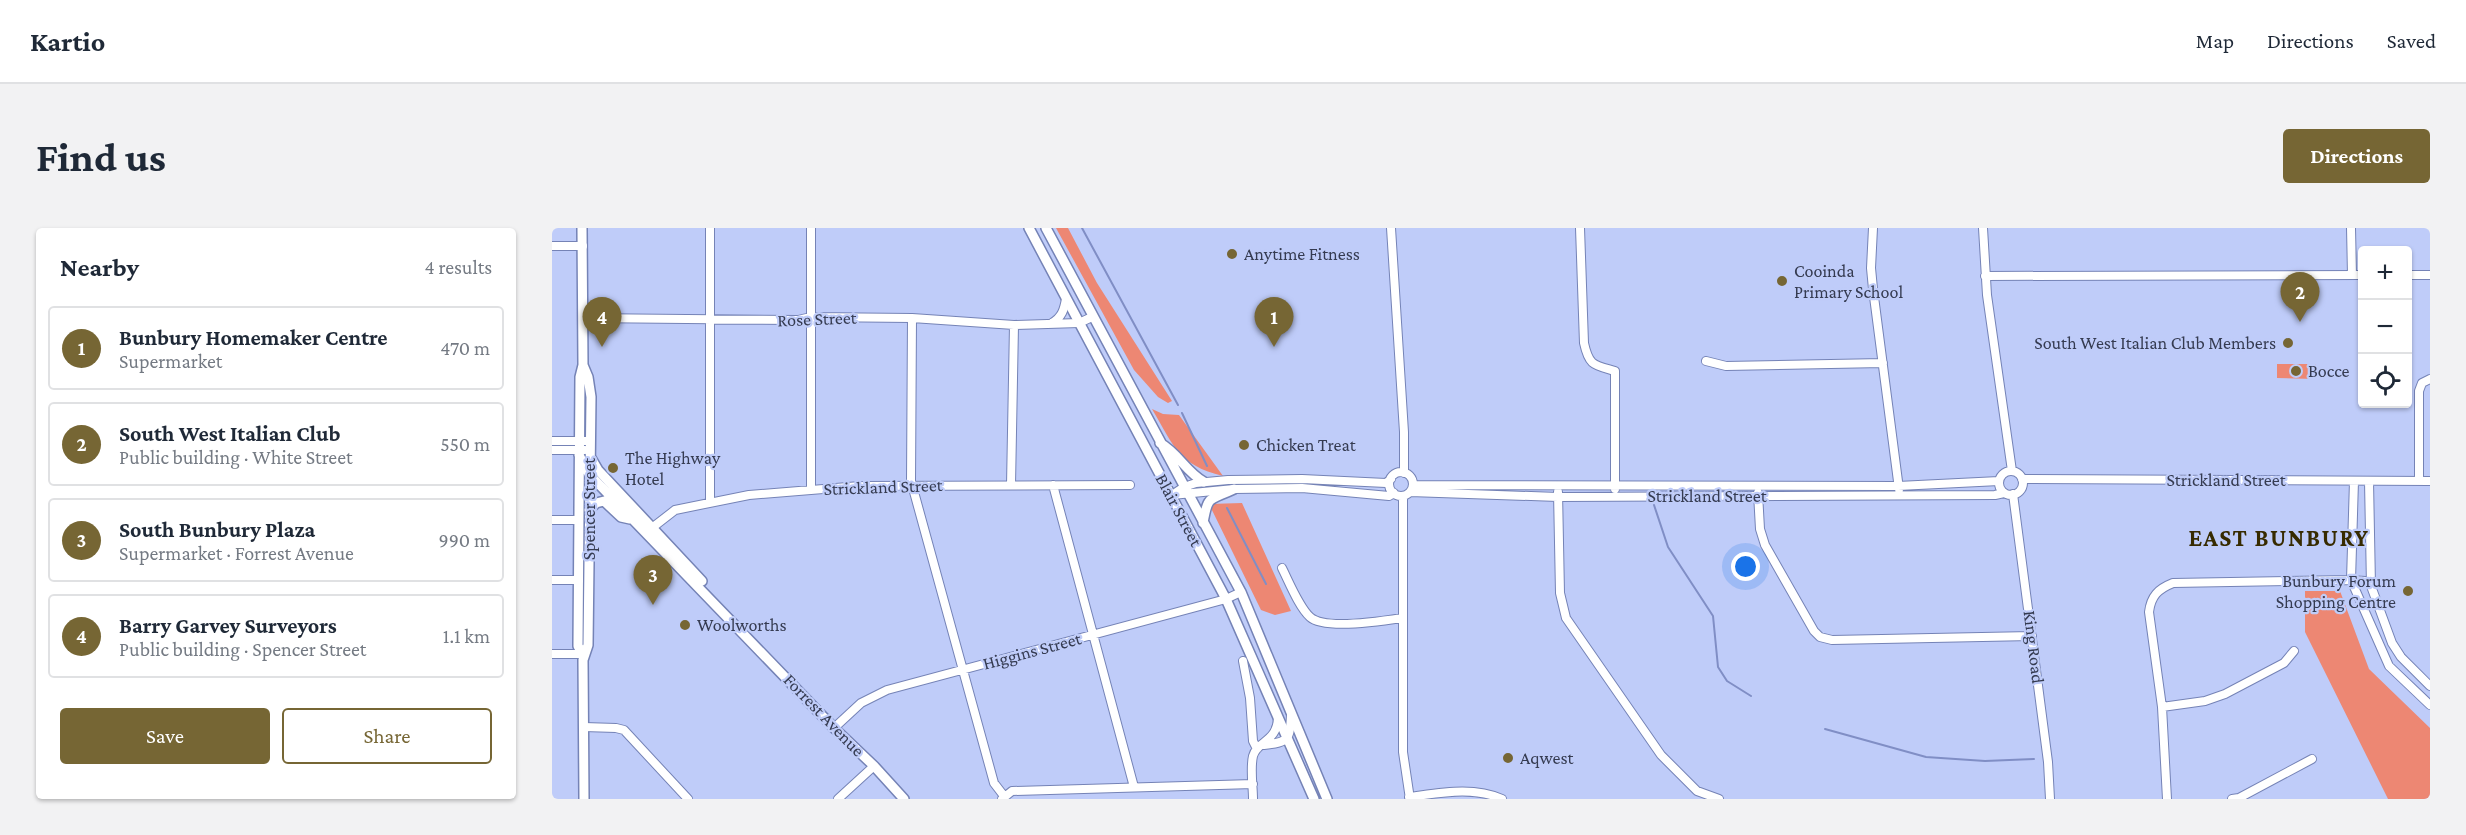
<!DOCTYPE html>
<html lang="en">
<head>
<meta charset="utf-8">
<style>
	:root { --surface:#fff; --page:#f2f2f3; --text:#1f2937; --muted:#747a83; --line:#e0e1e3; --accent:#766634 }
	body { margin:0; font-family:"Crimson Pro",serif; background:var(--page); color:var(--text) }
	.controls { position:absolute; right:18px; top:18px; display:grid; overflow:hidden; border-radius:6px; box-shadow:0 2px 4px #0004 }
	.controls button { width:54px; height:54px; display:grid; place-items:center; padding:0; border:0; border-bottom:2px solid var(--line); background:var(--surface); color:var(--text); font:30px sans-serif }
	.you { position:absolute; left:1194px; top:339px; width:21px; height:21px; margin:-15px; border:4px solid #fff; border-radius:50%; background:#1a73e8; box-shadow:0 0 0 9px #1a73e833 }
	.badge { display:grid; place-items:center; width:39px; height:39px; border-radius:50%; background:var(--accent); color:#fff; font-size:20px; font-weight:700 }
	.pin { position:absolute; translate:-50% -50px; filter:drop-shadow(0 2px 3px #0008) }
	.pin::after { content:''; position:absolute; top:32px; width:21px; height:18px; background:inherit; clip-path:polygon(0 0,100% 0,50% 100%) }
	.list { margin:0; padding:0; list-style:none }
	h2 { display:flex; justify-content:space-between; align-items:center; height:78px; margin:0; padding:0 24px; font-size:26px }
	h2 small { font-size:20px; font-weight:400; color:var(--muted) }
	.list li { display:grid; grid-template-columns:39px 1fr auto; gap:18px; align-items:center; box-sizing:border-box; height:84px; margin:0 12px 12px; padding:0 12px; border:2px solid var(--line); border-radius:6px }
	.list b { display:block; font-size:22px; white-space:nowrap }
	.list p { margin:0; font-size:20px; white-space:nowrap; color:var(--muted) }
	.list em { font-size:20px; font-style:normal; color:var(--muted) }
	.actions { display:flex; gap:12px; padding:18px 24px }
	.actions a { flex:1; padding:14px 0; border:2px solid var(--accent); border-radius:6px; text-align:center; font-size:21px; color:var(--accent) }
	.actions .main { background:var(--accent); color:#fff }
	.icon { flex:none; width:33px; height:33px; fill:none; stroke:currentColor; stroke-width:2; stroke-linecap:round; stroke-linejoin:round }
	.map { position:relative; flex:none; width:1878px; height:571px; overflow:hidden; border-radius:6px }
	header { display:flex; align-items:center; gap:36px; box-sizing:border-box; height:84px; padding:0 30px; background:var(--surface); border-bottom:2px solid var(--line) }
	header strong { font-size:28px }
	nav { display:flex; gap:33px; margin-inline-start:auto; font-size:21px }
	.intro { display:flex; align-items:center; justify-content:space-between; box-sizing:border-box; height:144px; padding:0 36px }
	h1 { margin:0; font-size:42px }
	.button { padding:15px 27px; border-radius:6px; background:var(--accent); color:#fff; font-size:21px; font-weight:700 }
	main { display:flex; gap:36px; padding:0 36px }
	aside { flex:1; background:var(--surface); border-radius:6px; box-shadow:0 2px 4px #0004 }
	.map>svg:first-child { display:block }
	.green { fill:#ed8773 }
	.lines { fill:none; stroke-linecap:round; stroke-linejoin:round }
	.stream { stroke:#808ec5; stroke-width:2 }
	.minor-casing { stroke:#7583b6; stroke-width:10 }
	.major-casing { stroke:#7583b6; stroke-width:12 }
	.minor { stroke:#fff; stroke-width:8 }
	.major { stroke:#fff; stroke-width:9 }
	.poi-dot { fill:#766634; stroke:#bfccf9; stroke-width:2 }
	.labels { text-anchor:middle; stroke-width:4.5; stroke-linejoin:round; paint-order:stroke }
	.poi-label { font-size:18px; fill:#353b51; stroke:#bfccf9; text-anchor:start }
	.street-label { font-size:18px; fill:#353b51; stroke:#bfccf9 }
	.district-label { font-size:24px; font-weight:bold; letter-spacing:1.5px; fill:#372b00; stroke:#bfccf9 }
</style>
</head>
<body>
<header>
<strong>Kartio</strong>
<nav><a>Map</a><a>Directions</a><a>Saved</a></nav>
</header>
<div class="intro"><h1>Find us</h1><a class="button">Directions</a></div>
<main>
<aside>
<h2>Nearby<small>4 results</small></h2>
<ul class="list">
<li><span class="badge">1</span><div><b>Bunbury Homemaker Centre</b><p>Supermarket</p></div><em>470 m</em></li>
<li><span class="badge">2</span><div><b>South West Italian Club</b><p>Public building · White Street</p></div><em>550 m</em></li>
<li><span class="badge">3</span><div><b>South Bunbury Plaza</b><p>Supermarket · Forrest Avenue</p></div><em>990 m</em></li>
<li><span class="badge">4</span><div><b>Barry Garvey Surveyors</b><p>Public building · Spencer Street</p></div><em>1.1 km</em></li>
</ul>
<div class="actions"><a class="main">Save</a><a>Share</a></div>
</aside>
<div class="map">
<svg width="1878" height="571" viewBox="0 0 1878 571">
	<rect width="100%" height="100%" fill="#bfccf9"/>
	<path class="green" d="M504,0H516L545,55L620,173L616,175L606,169L582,142Z
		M1725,136H1764L1763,151L1725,150Z
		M600,181L611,186L627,187L671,248C626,237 622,218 600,181Z
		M690,275L739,383L723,387L709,382L657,276Z
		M1753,363H1788L1817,441L1878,500V571H1836L1753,404Z"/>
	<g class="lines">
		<path class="stream" d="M530,0L626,177
			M630,185L655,238
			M1102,277L1116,319L1161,388L1166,439L1175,453L1199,468
			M675,280L714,356
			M1273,501L1374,529L1433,533L1482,531"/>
		<g class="minor-casing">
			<path id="minor" d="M839,0L852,204V245
				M1028,0L1032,115C1037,138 1042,137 1063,143V261
				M1321,0L1319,40L1321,61L1347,261
				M1431,0L1435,67L1460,243
				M1799,0L1800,47
				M0,18H31
				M1856,47H1878
				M1433,48L1810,47
				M31,90L246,92L259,89L360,90L462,97L527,95L540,89
				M360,90L359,253L442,555L452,568
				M500,95C510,89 512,82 514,71
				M1154,133L1174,138L1331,135
				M0,213H38
				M0,222H33
				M1447 255a12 12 0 1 1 24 0a12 12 0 1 1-24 0Z
				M837 256a12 12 0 1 1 24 0a12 12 0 1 1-24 0Z
				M1470,251L1878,253
				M1802,253L1799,352L1837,438L1878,477
				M1817,253L1819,358L1840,415L1849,429L1878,458
				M1867,253V163L1870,155L1878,151
				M459,257L462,97
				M501,257L582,559
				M861,257L1346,258L1447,253
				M259,262V0
				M858,264L1006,269L1443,267L1452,265
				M1006,264L1008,365L1014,390L1109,527L1145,563L1167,571
				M1206,265L1208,301L1213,317L1262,403L1268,409L1280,412L1480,408
				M1461,266L1496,534L1498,571
				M620,267L632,259L644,255L676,252L750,251L834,255L839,251
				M620,267L682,261L750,260L837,268L842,265
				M851,268V524L858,571
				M158,273V0
				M0,292H27
				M96,303L123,282L197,267L308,258L578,257
				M730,340C737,354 747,379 758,389C772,402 831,393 850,390
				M0,352H27
				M0,426H31
				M691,433L698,470L701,513L705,521
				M1610,479L1653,473L1673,466L1732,435L1742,423
				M32,499L64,500L72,502L136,571
				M282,500L309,475L335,462L674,371L689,364
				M712,517C737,514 738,512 739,487
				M857,569C888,565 921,558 950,571
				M286,571L322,538
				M450,571L460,563L701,556
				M701,571C701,558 698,541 701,528C705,513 725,514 726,490
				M1615,571L1610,479L1597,384C1599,368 1606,361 1621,355L1799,352L1813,353L1819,358
				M1680,571L1687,570L1760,531"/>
		</g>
		<g class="major-casing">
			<path id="major" d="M30,0L31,137L28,149L26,418L31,426
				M477,0L674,371L762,571
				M494,0L689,364L775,571
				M31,137L36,149L39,169L36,417L31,432L32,571
				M608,215C626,225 634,244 652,254
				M27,227L37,246L282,500L322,538L352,571
				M39,230L46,242L150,353
				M37,282L44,275L52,273L69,289L78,291
				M651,295C656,266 657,273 682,261"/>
		</g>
		<use href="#minor" class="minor"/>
		<use href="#major" class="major"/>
	</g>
	<g class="poi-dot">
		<circle cx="680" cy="26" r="6"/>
		<circle cx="1230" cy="53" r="6"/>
		<circle cx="1736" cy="115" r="6"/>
		<circle cx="1744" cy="143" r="6"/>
		<circle cx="692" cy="217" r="6"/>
		<circle cx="61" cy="240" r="6"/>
		<circle cx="1856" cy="363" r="6"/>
		<circle cx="133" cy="397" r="6"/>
		<circle cx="956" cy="530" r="6"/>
	</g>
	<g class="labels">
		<g class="poi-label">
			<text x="692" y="32">Anytime Fitness</text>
			<text x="1242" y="49">Cooinda<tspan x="1242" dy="21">Primary School</tspan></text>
			<text x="1724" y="121" text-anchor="end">South West Italian Club Members</text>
			<text x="1756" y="149">Bocce</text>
			<text x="704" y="223">Chicken Treat</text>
			<text x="73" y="236">The Highway<tspan x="73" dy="21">Hotel</tspan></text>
			<text x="1844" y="359" text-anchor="end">Bunbury Forum<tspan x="1844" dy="21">Shopping Centre</tspan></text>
			<text x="145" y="403">Woolworths</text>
			<text x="968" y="536">Aqwest</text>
		</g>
		<g class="street-label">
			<text transform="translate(265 91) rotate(-2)" y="6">Rose Street</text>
			<text x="1674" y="258">Strickland Street</text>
			<text transform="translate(331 259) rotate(-2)" y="6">Strickland Street</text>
			<text x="1155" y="274">Strickland Street</text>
			<text transform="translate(37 281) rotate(-90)" y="6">Spencer Street</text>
			<text transform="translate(627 282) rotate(62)" y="6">Blair Street</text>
			<text transform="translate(1482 419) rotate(83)" y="6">King Road</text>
			<text transform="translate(480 423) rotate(-15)" y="6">Higgins Street</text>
			<text transform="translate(272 487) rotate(46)" y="6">Forrest Avenue</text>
		</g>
		<g class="district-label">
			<text x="1727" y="318">EAST BUNBURY</text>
		</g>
	</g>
</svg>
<div class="controls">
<button>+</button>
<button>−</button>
<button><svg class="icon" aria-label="locate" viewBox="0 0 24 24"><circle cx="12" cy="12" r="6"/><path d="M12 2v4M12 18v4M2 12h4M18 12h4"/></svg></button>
</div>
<div class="you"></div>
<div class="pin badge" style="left:722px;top:119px">1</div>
<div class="pin badge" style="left:1748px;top:94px">2</div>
<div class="pin badge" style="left:101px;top:377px">3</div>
<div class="pin badge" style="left:50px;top:119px">4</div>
</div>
</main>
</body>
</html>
